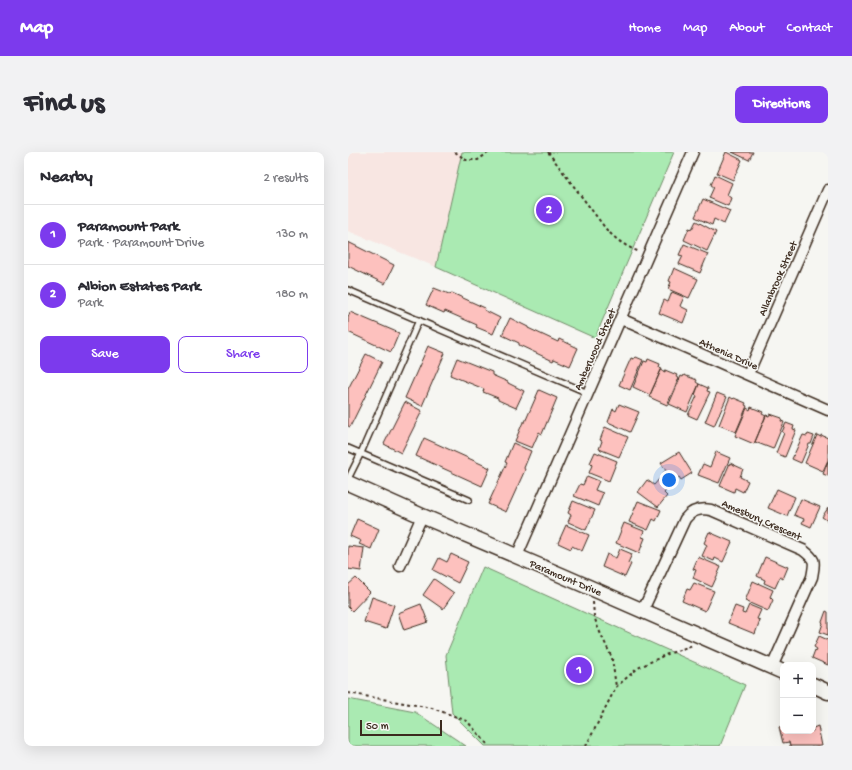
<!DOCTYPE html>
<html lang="en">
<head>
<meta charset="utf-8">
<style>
	:root { --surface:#fff; --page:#f2f2f3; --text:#2b2b33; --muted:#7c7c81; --line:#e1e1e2; --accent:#7c3aed }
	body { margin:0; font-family:"Gochi Hand",sans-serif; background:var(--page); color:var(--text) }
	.controls { position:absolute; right:12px; bottom:12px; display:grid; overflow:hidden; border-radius:8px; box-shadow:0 4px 16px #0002 }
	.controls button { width:36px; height:36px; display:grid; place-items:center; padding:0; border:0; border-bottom:1px solid var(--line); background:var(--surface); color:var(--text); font:20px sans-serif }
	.scale { position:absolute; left:12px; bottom:10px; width:82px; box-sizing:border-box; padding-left:4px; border:2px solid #3b2a1e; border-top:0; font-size:11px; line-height:14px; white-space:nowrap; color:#3b2a1e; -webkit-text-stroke:3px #f6f6f2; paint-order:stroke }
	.you { position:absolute; left:321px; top:328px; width:14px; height:14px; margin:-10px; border:3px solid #fff; border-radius:50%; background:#1a73e8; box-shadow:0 0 0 6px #1a73e833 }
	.badge { display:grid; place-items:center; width:26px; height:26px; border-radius:50%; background:var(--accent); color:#fff; font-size:13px; font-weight:700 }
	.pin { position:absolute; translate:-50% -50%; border:2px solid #fff; box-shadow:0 1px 4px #0006 }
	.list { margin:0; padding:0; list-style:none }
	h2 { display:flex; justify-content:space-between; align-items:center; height:52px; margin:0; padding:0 16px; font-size:17px }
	h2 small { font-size:13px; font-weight:400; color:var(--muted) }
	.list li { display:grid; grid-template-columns:26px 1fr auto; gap:12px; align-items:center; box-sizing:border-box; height:60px; padding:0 16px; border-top:1px solid var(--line) }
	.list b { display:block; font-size:15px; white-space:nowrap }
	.list p { margin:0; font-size:13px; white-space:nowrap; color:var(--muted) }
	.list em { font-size:13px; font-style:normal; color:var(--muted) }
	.actions { display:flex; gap:8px; padding:12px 16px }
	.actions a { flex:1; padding:9px 0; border:1px solid var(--accent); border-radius:8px; text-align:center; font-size:14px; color:var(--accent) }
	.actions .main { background:var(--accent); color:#fff }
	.map { position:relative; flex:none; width:480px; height:594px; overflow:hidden; border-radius:8px }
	header { display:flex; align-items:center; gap:24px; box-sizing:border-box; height:56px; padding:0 20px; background:var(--accent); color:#fff }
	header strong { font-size:19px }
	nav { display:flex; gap:22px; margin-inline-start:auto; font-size:14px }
	.intro { display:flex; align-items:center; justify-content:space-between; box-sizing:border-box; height:96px; padding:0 24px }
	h1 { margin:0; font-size:28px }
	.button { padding:10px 18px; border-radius:8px; background:var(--accent); color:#fff; font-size:14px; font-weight:700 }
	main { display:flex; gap:24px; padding:0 24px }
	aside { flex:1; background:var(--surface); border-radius:8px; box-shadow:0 4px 16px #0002 }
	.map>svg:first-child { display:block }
	.built { fill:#f8e6e2 }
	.green { fill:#aaeab2; stroke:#728a68 }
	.building { fill:#fdc1be; stroke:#3b2a1e }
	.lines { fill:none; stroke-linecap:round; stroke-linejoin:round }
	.lane-casing { stroke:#3b2a1e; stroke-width:8 }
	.street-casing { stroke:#3b2a1e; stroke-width:13 }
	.secondary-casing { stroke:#3b2a1e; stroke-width:17 }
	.path { stroke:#3b2a1e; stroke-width:2; stroke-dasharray:3 3; stroke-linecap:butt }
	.lane { stroke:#f6f6f2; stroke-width:5 }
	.street { stroke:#f6f6f2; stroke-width:10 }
	.secondary { stroke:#f6f6f2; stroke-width:14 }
	.labels { text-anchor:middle; stroke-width:3; stroke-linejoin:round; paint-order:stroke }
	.street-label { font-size:11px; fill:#3b2a1e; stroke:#f6f6f2 }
</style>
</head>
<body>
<header>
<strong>Map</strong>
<nav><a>Home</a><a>Map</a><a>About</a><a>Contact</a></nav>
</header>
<div class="intro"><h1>Find us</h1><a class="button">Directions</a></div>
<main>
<aside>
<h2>Nearby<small>2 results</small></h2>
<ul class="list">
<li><span class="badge">1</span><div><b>Paramount Park</b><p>Park · Paramount Drive</p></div><em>130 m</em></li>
<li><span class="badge">2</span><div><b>Albion Estates Park</b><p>Park</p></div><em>180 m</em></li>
</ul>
<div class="actions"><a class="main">Save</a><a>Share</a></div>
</aside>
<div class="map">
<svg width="480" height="594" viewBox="0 0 480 594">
	<rect width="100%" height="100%" fill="#f6f6f2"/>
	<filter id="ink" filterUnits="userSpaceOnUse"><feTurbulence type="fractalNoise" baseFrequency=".025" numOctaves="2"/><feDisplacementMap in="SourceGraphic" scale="8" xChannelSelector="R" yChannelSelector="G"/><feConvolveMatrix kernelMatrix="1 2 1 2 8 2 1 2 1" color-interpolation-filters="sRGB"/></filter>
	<g filter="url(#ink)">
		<path class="built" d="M0,0H114L88,115L0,79Z"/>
		<path class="green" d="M114,0H326L247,186L88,115Z
			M135,415L397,533L372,594H137L104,561L98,503Z
			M0,547L67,560L118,594H0Z"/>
		<path class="building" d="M378,0L394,8L385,28L369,21Z
			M384,0H405L401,8Z
			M367,23L384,31L379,43L383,46L380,54L361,46L366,35L363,33Z
			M355,47L382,59L376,72L366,67L364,73L347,65Z
			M348,69L368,80L359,99L336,88L341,76L344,77Z
			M0,90L46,113L37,132L0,114Z
			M336,92L360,102L352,121L331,112L335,104L331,103Z
			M326,116L350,127L341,146L320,137L323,130L321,129Z
			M86,136L101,142L104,141L137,156L136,158L152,166L145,182L128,175L129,173L97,159L96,161L78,153Z
			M324,140L336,145L332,154L340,158L335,171L311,161L316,148L320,150Z
			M2,160L51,181L43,200L0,180V166Z
			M162,166L180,175V176L210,190L211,187L230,196L222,214L206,207L205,209L171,193V191L154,183Z
			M80,194L97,201L74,254L57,246Z
			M18,202L34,210L2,275L0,274V237Z
			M288,205L295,208L282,238L271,233L283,206L286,207Z
			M109,206L144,220V223L160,230V231L176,239L168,256L150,248V246L135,240L136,237L102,223Z
			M300,207L312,212L311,215L314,216L302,243L285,235L296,209L299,210Z
			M313,218L317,220V218L329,223L328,225L331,226L319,253L301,245Z
			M336,223L349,228L348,230L351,232L339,260L321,252L333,224L335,225Z
			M351,232L360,236L359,239L362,240L349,267L340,263L349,244L347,243Z
			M191,238L209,246L194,282L191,280L184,296L167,289L175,270H177Z
			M369,241L379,245L366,274L357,270Z
			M382,245L385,247L386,246L398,251L397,253L399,254L388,280L371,273Z
			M57,250L74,259L53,301L36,292Z
			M271,252L291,260L282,280L260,270L265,257L268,259Z
			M403,255L415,260L414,262L418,264L406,292L387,284L399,256L402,258Z
			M422,262L434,266L433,269L436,270L425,297L407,290L418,263L421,264Z
			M438,271L446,274L445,277L448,278L437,305L428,301L436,281L434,280Z
			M257,275L280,285L271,305L251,297L254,289L252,288Z
			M460,282L466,284L463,292H461L453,311L444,307L455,283L459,284Z
			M469,283L473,285V283L480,286V308L475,319L457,311Z
			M76,286L142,316L134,334L68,304Z
			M165,291L183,299L176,316L177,318L158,360L140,352L159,311L157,310Z
			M247,300L269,309L261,329L241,321L244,313L242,311Z
			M331,300L344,321L333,328L331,325L322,331L315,321L318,319L313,311Z
			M368,300L382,306L371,331L350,323L355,312L362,315Z
			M480,309V324L475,322Z
			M382,311L395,317L392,325L400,329L395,340L387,336L386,340L372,334Z
			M239,324L251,329L247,338L255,341L250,354L226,344L232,332L235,333Z
			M312,326L322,334L316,341L319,344L310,355L290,340L299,328L306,333Z
			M429,337L447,345L439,364L420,356Z
			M453,347L472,355L463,375L454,371L456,367L446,363Z
			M225,349L247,358L238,378L220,370L223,363L220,361Z
			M290,349L313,358L308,369L305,367L300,378L281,370Z
			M480,356V369L474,365Z
			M9,367L31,377L23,397L11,392L13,389L2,384Z
			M276,371L296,379L294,385L297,386L291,401L268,391Z
			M218,373L241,383L234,399L224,394L223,397L210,391Z
			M361,380L384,390L375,410L367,406L366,409L354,404L359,393L356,391Z
			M0,394L16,396L13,419L0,417Z
			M272,397L284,402L280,411L283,412L277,425L254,415L259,402L268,406Z
			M103,402L120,410L110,431L85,418L91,406L99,410Z
			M350,405L373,415L364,435L345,426L348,418L345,417Z
			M417,405L440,415L435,427L432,425L427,436L416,431L417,428L409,424Z
			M8,426L22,440L4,459L0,455V433Z
			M86,427L106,441L95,457L75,443Z
			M405,429L425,438L422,445L425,448L420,459L397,449Z
			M346,431L366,439L357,459L334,449L339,437L342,438Z
			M24,445L46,453L38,477L16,470Z
			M73,452L80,470L56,478L50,461Z
			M401,453L413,458L409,467L412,468L407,482L380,471L387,454L395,457L394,461L397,462Z
			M478,459L480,460V483L472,480L475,471L474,470Z
			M471,484L480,488V513L464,506L467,498L468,499L469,497L466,495Z
			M435,574V579H465V576L470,574L474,594H442L441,590L435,591L431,575Z"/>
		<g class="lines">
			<g class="lane-casing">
				<path id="lane" d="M0,138L240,241
					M0,296L121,348
					M0,327L13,301L71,168"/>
			</g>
			<g class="street-casing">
				<path id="street" d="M273,167L480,258
					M400,222L480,38
					M169,404L345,0
					M52,414L74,364
					M295,458L337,367C344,358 352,356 363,358L455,398C468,408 467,409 464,425L424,515"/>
			</g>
			<g class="secondary-casing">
				<path id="secondary" d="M0,331L74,364L213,423L435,520
					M465,533L480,540"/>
			</g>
			<path class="path" d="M107,0L118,8H130L141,0
				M200,0L258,77C267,87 278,95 292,100
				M245,450L246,464L250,476L264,506L268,535
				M0,541L84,556L114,567L119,569L141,594
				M238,594L268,535L290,516L317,503L345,493"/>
			<use href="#lane" class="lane"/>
			<use href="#street" class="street"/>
			<use href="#secondary" class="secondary"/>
		</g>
	</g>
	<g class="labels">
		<g class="street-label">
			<text transform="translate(429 126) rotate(-66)" y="4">Allanbrook Street</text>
			<text transform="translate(246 197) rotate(-66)" y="4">Amberwood Street</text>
			<text transform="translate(381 201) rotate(24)" y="4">Athenia Drive</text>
			<text transform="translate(414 367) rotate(24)" y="4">Amesbury Crescent</text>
			<text transform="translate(218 425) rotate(23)" y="4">Paramount Drive</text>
		</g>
	</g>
</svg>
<div class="controls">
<button>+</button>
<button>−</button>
</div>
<div class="scale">50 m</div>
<div class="you"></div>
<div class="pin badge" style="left:231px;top:518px">1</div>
<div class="pin badge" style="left:201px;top:58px">2</div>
</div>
</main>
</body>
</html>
